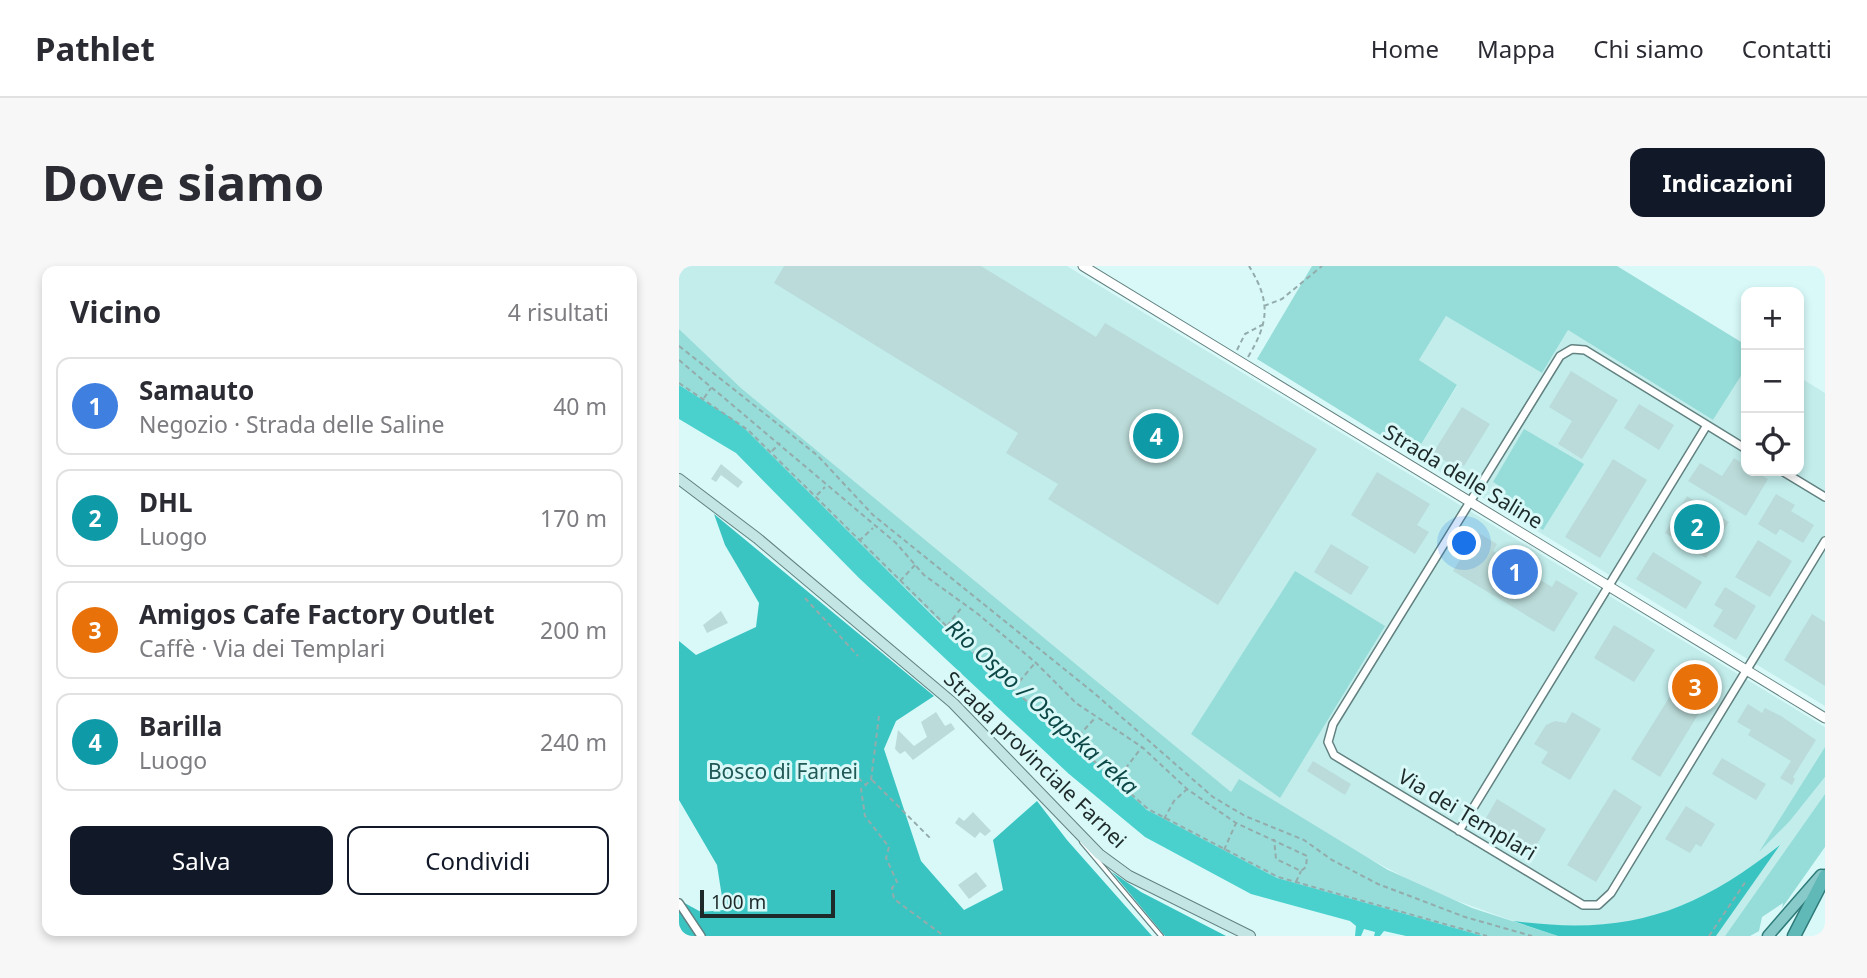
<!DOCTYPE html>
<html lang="it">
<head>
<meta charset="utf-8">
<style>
	:root { --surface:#fff; --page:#f7f7f7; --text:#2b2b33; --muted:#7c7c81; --line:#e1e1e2; --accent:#111827 }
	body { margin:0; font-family:"Noto Sans",sans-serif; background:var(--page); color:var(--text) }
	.controls { position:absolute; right:21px; top:21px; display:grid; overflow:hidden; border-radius:14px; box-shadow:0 4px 10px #0003 }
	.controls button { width:63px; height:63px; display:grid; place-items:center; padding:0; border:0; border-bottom:2px solid var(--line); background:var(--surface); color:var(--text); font:35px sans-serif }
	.scale { position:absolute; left:21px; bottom:18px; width:135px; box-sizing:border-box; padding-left:7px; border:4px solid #1e2a2a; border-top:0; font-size:19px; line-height:24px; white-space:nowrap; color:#1e2a2a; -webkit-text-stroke:5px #d8f9f8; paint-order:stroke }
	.you { position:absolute; left:786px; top:278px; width:24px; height:24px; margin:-18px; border:5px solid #fff; border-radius:50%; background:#1a73e8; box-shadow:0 0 0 10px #1a73e833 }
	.badge { display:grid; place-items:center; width:46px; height:46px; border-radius:50%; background:var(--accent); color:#fff; font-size:23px; font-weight:700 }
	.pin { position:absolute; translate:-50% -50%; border:4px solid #fff; box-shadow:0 2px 7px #0006 }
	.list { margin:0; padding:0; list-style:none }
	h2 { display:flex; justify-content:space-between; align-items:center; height:91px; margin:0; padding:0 28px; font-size:30px }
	h2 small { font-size:23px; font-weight:400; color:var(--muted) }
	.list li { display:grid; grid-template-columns:46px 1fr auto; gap:21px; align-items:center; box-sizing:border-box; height:98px; margin:0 14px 14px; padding:0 14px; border:2px solid var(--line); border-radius:14px }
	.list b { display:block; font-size:26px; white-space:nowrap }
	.list p { margin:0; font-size:23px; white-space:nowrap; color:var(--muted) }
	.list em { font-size:23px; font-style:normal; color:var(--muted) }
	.actions { display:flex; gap:14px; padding:21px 28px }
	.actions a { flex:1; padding:16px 0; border:2px solid var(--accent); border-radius:14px; text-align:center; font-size:24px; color:var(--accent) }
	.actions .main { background:var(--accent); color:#fff }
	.icon { flex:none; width:38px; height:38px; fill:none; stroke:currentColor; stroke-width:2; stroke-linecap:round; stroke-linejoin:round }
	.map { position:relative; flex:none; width:1146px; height:670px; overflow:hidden; border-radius:14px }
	header { display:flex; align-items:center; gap:42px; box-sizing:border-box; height:98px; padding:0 35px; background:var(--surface); border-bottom:2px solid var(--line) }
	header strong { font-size:33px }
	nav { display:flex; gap:38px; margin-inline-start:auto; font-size:24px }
	.intro { display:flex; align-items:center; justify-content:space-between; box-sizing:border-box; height:168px; padding:0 42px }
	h1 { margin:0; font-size:49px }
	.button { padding:18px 32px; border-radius:14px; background:var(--accent); color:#fff; font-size:24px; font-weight:700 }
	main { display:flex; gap:42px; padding:0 42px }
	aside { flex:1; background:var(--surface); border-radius:14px; box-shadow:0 4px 10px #0003 }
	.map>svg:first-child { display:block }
	.built { fill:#c2edeb; fill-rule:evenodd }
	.green { fill:#96dcd9 }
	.forest { fill:#39c4c2 }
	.water { fill:#4ad1ce }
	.building { fill:#badbd9 }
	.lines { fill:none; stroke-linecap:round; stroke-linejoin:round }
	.service-casing { stroke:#628180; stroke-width:6 }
	.minor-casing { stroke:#628180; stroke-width:10 }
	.tertiary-casing { stroke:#628180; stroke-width:11 }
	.secondary-casing { stroke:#628180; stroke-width:12 }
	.primary-casing { stroke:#2f7b7a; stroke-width:13 }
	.trunk-casing { stroke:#2f7b7a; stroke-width:15 }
	.path { stroke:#93acab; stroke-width:2; stroke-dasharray:5 3.5; stroke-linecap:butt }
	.service { stroke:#fff; stroke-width:3.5 }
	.minor { stroke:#fff; stroke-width:7 }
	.tertiary { stroke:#fff; stroke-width:9 }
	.secondary { stroke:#c3e5e4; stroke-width:10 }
	.primary { stroke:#88cac9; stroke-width:10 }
	.trunk { stroke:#60b8b7; stroke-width:12 }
	.labels { text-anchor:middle; stroke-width:6; stroke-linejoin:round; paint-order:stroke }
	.street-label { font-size:21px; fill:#1e2a2a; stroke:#d8f9f8 }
	.park-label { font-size:21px; fill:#215957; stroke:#d8f9f8 }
	.water-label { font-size:23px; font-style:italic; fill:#0c4847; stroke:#d8f9f8 }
</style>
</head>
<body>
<header>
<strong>Pathlet</strong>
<nav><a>Home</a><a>Mappa</a><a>Chi siamo</a><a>Contatti</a></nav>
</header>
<div class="intro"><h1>Dove siamo</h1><a class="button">Indicazioni</a></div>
<main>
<aside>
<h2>Vicino<small>4 risultati</small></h2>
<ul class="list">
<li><span class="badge" style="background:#3f7fe0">1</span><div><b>Samauto</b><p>Negozio · Strada delle Saline</p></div><em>40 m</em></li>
<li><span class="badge" style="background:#0f9aa8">2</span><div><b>DHL</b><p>Luogo</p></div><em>170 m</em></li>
<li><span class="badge" style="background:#e8710a">3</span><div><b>Amigos Cafe Factory Outlet</b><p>Caffè · Via dei Templari</p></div><em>200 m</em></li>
<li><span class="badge" style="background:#0f9aa8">4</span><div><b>Barilla</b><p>Luogo</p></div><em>240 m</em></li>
</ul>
<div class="actions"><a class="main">Salva</a><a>Condividi</a></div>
</aside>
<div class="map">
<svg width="1146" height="670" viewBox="0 0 1146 670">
	<rect width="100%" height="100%" fill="#d8f9f8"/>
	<path class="built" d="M0,0H388L1146,461V481L1082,584L1110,556L1146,511V528L1046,670H1037L1098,581L1059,612L1023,633L969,654L942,659L866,661L834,655L751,625L659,576L560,514L552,526L62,122L0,63ZM616,305L601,532L513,467Z
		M767,50L863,107L889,64L1034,154L1067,102V205H1120V111L1146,127V440L735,190L778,120L740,94Z"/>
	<path class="green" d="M633,0H938L1067,79V102L1034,154L889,64L863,107L767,50L740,94L778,119L735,190L578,93Z
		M0,63L62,122L552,526L560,513L709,604L793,642L879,670H804L623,620L598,612L484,555L449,530L306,400L51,151L0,119Z
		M845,163L905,198L864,264L814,235L812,229L819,219L814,216Z
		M616,305L706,360L601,532L512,468Z
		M1146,481V511L1110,556L1080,586Z
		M1146,528V581L1103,642L1104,637L1083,651L1080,665L1071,670H1046Z"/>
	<path class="forest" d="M35,248L255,430L217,455L205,483L242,595L285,644L324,624L314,574L358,535L388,574L473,670H0V634L22,646L45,644L38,599L0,534V375L17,389L77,361L80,337L46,279Z
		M1101,579L1037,670H879L834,655C947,670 1013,648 1101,579Z
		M433,606L462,626L547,670H486Z"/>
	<path class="water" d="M0,119L51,151L68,165L267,363L468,544L598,612L804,670H727L705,665L701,670H695L696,666L685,663L682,670H676L677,660L671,655L572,628L466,571L390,508L180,312L57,187L0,153Z"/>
	<path class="building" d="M105,0H302L417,71L426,57L638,183L539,339L369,233L379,218L327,187L339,167L95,17Z
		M892,105L939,134L903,193L879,178L893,155L870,141Z
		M960,138L995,159L980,184L945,162Z
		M783,141L811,158L785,200L779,197L776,201L754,187Z
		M1055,192L1067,200V205H1075L1089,213L1067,250L1009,215L1021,197L1043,210Z
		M934,193L968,214L921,292L886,271Z
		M42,198L64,216L59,222L42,209L37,216L32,213Z
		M698,206L751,238L738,259L750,266L736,288L672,249Z
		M1097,228L1116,239L1112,245L1135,259L1124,277L1101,263L1097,269L1079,258Z
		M1008,230L1050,256L1027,292L986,267Z
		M798,266L818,278L814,285L873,321L877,314L899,327L875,366L774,305Z
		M1079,274L1113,295L1091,331L1056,311Z
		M652,278L690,301L672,329L635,306Z
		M974,286L1023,316L1007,343L957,313Z
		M1046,321L1077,340L1057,374L1034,360L1044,344L1035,339Z
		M42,345L49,357L28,367L24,359Z
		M1133,348L1146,356V420L1105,394Z
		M935,359L976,384L955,416L915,392Z
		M1009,401L1037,419L981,511L952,493Z
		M1069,438L1083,447L1086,442L1102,450L1137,474L1114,511L1116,513L1113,519L1101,512L1112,495L1069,469L1072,464L1058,456Z
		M257,446L266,460L272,457L276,463L234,494L226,485L221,488L216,483L219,464L235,480L248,471L242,456Z
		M893,446L922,463L891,514L862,497L869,486L855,478L867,459L876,455L887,457Z
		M1043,492L1087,518L1077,534L1033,508Z
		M634,495L672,518L666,529L628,505Z
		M935,523L963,541L917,616L888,599Z
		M818,533L867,563L852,588L809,560L807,552Z
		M1007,540L1036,558L1022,581L1017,578L1011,587L986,573Z
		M294,546L312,565L306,570L301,566L296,572L276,557L280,551L285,555Z
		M297,606L308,620L290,633L279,619Z"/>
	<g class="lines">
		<g class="service-casing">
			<path id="service" d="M403,576L482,670"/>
		</g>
		<g class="minor-casing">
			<path id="minor" d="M1067,183L906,84L893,83L881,90L654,458L649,476L655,489L904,639H919L932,627L1146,275
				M1103,205L1146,231
				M780,565L1028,159
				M0,637L22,670"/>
		</g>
		<g class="tertiary-casing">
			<path id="tertiary" d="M404,0L1146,452"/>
		</g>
		<g class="secondary-casing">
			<path id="secondary" d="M0,213L78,272L274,437L420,588L450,610L571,670"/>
		</g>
		<g class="primary-casing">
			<path id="primary" d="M1089,670L1142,609"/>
		</g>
		<g class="trunk-casing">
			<path id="trunk" d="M1115,670L1146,610"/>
		</g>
		<path class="path" d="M585,40L603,33L643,0
			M0,80L138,189L194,249L415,427L534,531L566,550L625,574L653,594L699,618L786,651L853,670
			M558,84L566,68L585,58
			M569,91C590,56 592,36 570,0
			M0,94L217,277L245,309L299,348L356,396L397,437L463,481L508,523L557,557L628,590L627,601L622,605L597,593L595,573
			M0,117L69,164L308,400L469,543L599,611L808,670
			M25,132L32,122
			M93,185L101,177
			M138,229L146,221
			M180,275L194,262
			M221,315L236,299
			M126,332L179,390
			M268,360L284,340
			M335,422L356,397
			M200,450L192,514L182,523L186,550L210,581L207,592L218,616L213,622L215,633L265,670
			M394,476L416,452
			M179,512L186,518
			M193,514L252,573
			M436,516L463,481
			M485,553L495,535L508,523
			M545,584L557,557
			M617,616L622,605
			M1030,670L1067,615"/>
		<use href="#service" class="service"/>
		<use href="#minor" class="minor"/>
		<use href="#tertiary" class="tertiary"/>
		<use href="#secondary" class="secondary"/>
		<use href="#primary" class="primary"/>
		<use href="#trunk" class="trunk"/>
	</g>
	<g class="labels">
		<g class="street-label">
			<text transform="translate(784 211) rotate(31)" y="7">Strada delle Saline</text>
			<text transform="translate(356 494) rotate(44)" y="7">Strada provinciale Farnei</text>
			<text transform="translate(788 549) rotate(31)" y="7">Via dei Templari</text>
		</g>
		<g class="park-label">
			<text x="104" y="513">Bosco di Farnei</text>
		</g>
		<g class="water-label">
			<text transform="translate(363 441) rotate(42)" y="8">Rio Ospo / Osapska reka</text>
		</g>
	</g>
</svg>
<div class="controls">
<button>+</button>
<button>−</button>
<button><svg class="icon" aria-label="locate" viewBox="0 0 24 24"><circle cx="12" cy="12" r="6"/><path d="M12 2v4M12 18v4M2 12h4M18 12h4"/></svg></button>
</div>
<div class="scale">100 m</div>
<div class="you"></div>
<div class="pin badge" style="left:836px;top:306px;background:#3f7fe0">1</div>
<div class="pin badge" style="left:1018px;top:261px;background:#0f9aa8">2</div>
<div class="pin badge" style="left:1016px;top:421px;background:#e8710a">3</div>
<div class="pin badge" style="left:477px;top:170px;background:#0f9aa8">4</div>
</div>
</main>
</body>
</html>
